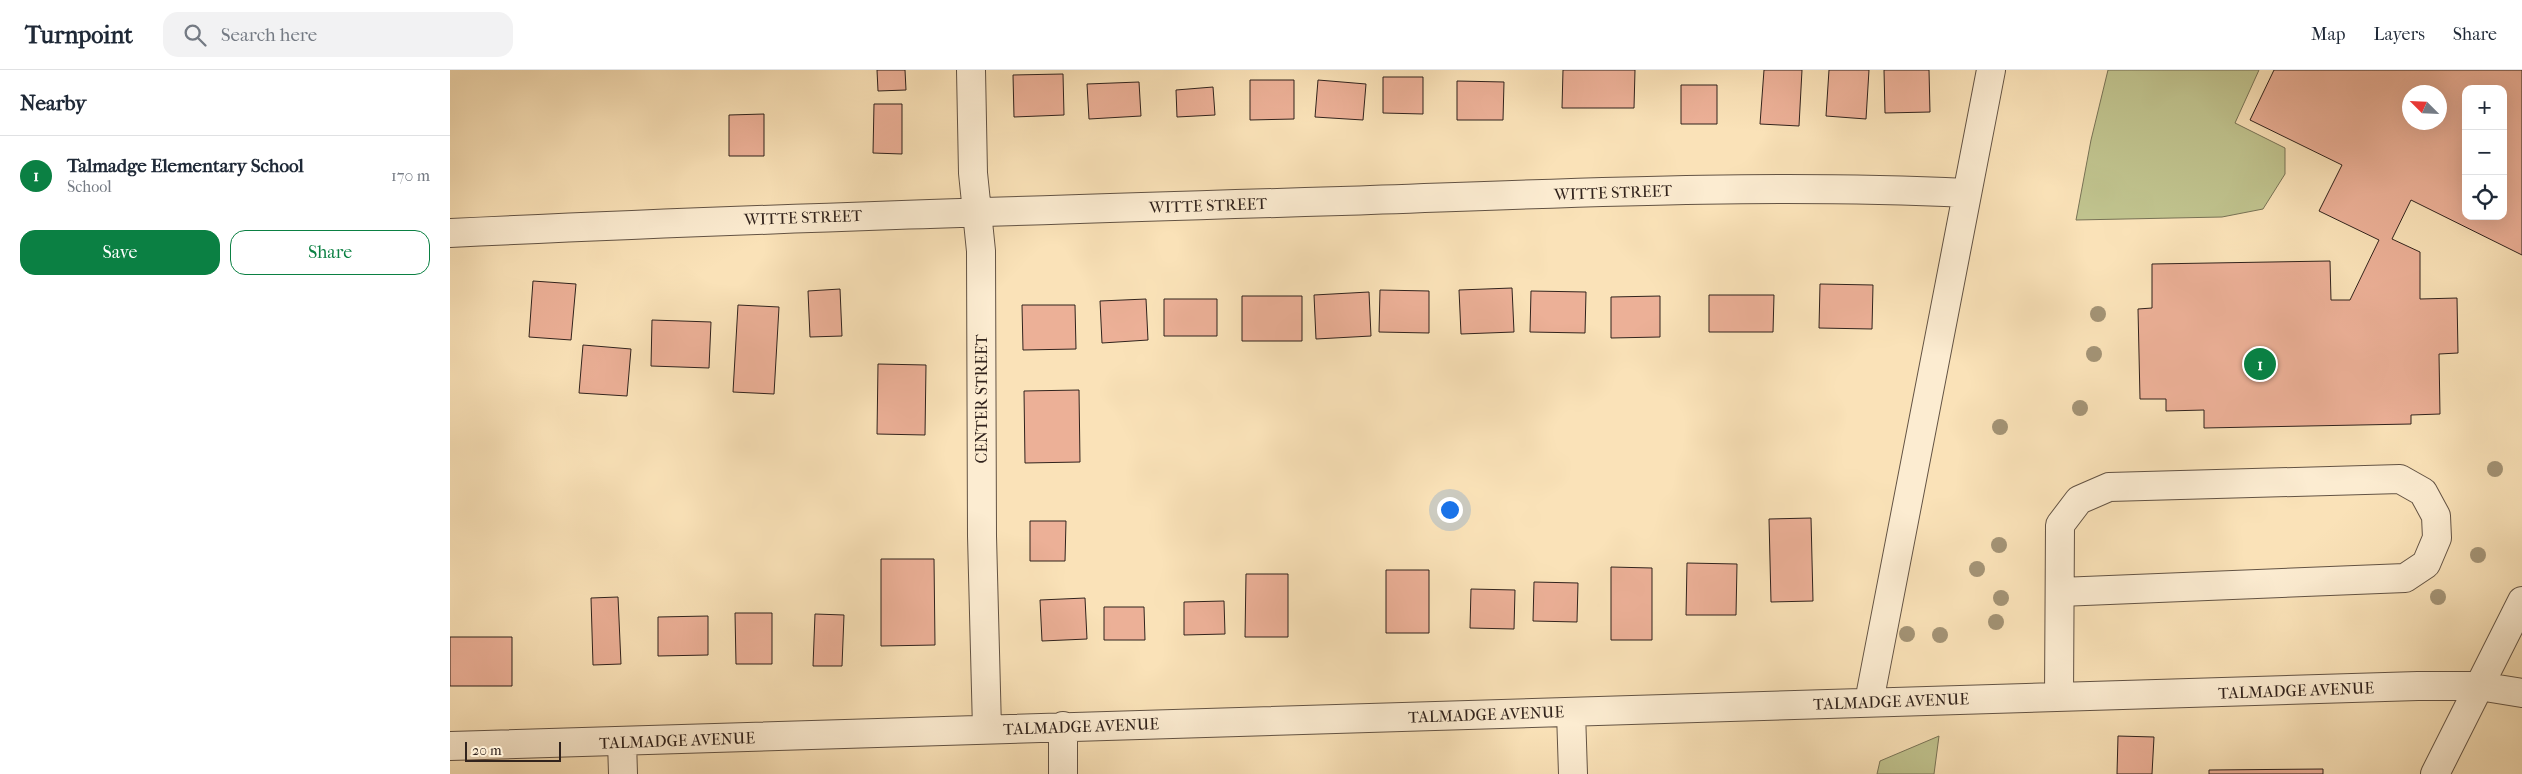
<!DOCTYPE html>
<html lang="en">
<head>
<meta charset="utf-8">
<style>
	:root { --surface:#fff; --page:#f2f2f3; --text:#1f2937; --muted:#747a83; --line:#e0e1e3; --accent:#0b8043 }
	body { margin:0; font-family:"IM FELL French Canon",serif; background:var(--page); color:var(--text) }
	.controls { position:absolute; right:15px; top:15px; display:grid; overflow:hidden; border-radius:10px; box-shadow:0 5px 20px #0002 }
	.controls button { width:45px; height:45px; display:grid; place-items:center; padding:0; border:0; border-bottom:1px solid var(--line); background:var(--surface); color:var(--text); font:25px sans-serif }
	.compass { position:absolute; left:1952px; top:15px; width:45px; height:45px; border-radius:50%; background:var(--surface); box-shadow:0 5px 20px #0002; rotate:294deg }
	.scale { position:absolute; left:15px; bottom:12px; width:96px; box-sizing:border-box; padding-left:5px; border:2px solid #31231d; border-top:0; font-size:14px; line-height:18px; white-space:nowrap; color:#31231d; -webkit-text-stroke:4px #fcecd1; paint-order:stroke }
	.you { position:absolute; left:999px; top:439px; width:18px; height:18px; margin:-12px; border:4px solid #fff; border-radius:50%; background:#1a73e8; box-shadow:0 0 0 8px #1a73e833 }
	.badge { display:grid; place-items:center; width:32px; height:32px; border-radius:50%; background:var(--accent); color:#fff; font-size:16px; font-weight:700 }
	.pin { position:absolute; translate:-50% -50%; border:2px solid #fff; box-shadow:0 1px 5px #0006 }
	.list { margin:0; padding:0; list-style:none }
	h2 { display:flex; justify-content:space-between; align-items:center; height:65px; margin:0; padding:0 20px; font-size:21px }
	h2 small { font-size:16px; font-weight:400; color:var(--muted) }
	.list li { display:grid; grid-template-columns:32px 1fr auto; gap:15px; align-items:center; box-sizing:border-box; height:80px; padding:0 20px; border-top:1px solid var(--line) }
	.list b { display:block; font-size:19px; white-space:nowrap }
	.list p { margin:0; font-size:16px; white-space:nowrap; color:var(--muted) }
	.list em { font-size:16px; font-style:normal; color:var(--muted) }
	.actions { display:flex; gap:10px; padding:15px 20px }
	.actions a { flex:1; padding:11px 0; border:1px solid var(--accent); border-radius:15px; text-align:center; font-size:18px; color:var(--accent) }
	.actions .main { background:var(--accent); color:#fff }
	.icon { flex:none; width:28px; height:28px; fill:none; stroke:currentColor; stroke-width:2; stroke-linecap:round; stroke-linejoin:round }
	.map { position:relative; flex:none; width:2072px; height:704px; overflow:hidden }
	header { display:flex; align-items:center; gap:30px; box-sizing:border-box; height:70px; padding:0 25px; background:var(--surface); border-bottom:1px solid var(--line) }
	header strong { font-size:24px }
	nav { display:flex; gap:28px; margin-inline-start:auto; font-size:18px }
	.search { width:350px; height:45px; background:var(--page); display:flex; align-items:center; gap:12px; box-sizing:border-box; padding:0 18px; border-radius:15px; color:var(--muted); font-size:19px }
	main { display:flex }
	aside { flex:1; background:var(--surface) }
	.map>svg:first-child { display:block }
	.green { fill:#c0c38e; stroke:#787356 }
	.building { fill:#ecb097; stroke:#31231d; fill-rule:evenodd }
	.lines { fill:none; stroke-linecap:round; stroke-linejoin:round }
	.minor-casing { stroke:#635344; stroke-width:30 }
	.minor { stroke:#fcecd1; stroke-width:28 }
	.tree { fill:#a39375 }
	.labels { text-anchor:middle; stroke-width:4.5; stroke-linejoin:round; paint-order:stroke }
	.street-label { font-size:16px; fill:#31231d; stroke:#fcecd1 }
</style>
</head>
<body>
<header>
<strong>Turnpoint</strong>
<div class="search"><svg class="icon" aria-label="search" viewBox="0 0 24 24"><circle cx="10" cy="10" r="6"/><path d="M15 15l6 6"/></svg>Search here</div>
<nav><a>Map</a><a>Layers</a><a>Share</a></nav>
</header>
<main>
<aside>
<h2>Nearby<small></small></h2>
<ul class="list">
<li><span class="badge">1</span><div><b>Talmadge Elementary School</b><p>School</p></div><em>170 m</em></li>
</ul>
<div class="actions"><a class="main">Save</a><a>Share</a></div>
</aside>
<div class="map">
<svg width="2072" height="704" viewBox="0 0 2072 704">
	<rect width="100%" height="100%" fill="#fae2b8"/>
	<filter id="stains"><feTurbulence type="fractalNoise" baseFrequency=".004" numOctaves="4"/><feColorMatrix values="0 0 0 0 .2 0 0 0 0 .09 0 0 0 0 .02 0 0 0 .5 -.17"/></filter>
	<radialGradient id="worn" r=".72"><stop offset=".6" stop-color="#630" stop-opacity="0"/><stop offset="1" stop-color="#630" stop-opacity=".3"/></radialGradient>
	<path class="green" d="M1658,0H1809L1785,53L1835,78V104L1813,139L1772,147L1626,150L1641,70Z
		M1489,666L1484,704H1427L1430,691Z"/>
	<path class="building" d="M427,0H455L456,20L428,21Z
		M1113,0H1185L1184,38H1112Z
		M1314,0H1352L1349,56L1310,54Z
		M1379,0H1419L1416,49L1376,46Z
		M1434,0H1479L1480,42L1435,43Z
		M1824,0H2072V185L1961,130L1942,169L1970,182V229L2007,228L2008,283L1989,284L1990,344L1961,345V354L1754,358V340L1716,341V329H1690L1688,239L1702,238V194L1880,191L1881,230H1900L1929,170L1869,141L1892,95L1800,50ZM2016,19H2053V146H2016ZM1960,22H1990V52H1960Z
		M613,4L614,45L564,47L563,5Z
		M933,7H973V44L933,43Z
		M800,10H844V49L800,50Z
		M868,10L916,14L913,50L865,47Z
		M1007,11L1054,12L1053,50H1007Z
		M689,12L691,46L639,49L637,14Z
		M1231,15H1267V54H1231Z
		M763,17L765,45L727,47L726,20Z
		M424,34H452V84L423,83Z
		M314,44V86H279V45Z
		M83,211L126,214L121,270L79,267Z
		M1370,214L1423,215L1422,259L1369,258Z
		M1062,218L1064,262L1011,264L1009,220Z
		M390,219L392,266L360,267L358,221Z
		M930,220L979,221V263L929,262Z
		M1081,221L1136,222L1135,263L1080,262Z
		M919,222L921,266L866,269L864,225Z
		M1259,225H1324L1323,262H1259Z
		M792,226H852V271H792Z
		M1210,226V267L1161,268V227Z
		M696,229L698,270L652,273L650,231Z
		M714,229H767V266H714Z
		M288,235L329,237L324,324L283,322Z
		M572,235H625L626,279L573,280Z
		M202,250L261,252L259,298L201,296Z
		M133,275L181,279L177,326L129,323Z
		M428,294L476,295L475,365L427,364Z
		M629,320L630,392L575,393L574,321Z
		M1361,448L1363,531L1321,532L1319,449Z
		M580,451H616L615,491H580Z
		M431,489H484L485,575L431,576Z
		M1237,493L1287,494L1286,545H1236Z
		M1161,497L1202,498V570H1161Z
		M936,500H979V563H936Z
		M796,504H838V567H795Z
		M1084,512L1128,513L1127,552L1083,551Z
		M1021,519L1065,520L1064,559L1020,558Z
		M168,527L171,594L143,595L141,528Z
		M635,528L637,569L592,571L590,530Z
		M774,531L775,564L734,565V532Z
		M654,537H694L695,570H654Z
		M285,543H322V594H286Z
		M365,544L394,545L392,596H363Z
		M258,546V585L208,586V547Z
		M0,567H62V616H0Z
		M1668,666L1704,667L1702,704H1667Z
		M1873,699V704H1759V700Z"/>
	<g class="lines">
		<g class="minor-casing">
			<path id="minor" d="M521,0L523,103L531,181L532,466L537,659
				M0,163C297,149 594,140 891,131C1099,124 1308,113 1516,123
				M1609,627L1610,455L1629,430L1659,417L1950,409L1973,422L1986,446L1987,468L1976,494L1955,508L1610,522
				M1419,632L1541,0
				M1121,642L1123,704
				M613,656V704
				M172,671L173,704
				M0,676L1968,616H2029L2072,623
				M1985,704L2072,531"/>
		</g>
		<use href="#minor" class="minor"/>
	</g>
	<g class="tree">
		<circle cx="1648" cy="244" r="8"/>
		<circle cx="1644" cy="284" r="8"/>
		<circle cx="1630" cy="338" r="8"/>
		<circle cx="1550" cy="357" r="8"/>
		<circle cx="2045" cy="399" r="8"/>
		<circle cx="1549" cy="475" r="8"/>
		<circle cx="2028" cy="485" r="8"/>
		<circle cx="1527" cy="499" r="8"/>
		<circle cx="1988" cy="527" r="8"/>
		<circle cx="1551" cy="528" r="8"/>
		<circle cx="1546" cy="552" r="8"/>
		<circle cx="1457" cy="564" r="8"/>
		<circle cx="1490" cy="565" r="8"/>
	</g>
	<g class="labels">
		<g class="street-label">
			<text transform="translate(1163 122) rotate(-2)" y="6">WITTE STREET</text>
			<text transform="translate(758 135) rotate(-2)" y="6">WITTE STREET</text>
			<text transform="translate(353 147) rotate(-2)" y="6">WITTE STREET</text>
			<text transform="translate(531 329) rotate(-90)" y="6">CENTER STREET</text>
			<text transform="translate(1846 620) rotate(-2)" y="6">TALMADGE AVENUE</text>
			<text transform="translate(1441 631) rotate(-2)" y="6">TALMADGE AVENUE</text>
			<text transform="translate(1036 644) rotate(-2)" y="6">TALMADGE AVENUE</text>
			<text transform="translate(631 656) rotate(-2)" y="6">TALMADGE AVENUE</text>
			<text transform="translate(227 670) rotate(-2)" y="6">TALMADGE AVENUE</text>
		</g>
	</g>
	<rect width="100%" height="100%" filter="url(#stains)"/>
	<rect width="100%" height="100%" fill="url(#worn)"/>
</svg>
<div class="controls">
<button>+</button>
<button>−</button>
<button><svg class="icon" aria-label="locate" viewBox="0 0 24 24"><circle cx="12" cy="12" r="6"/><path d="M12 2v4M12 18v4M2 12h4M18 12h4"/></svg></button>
</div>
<svg class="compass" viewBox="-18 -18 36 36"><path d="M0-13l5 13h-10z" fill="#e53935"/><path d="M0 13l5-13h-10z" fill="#747a83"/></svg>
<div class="scale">20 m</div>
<div class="you"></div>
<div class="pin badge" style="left:1810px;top:294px">1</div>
</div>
</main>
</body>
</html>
